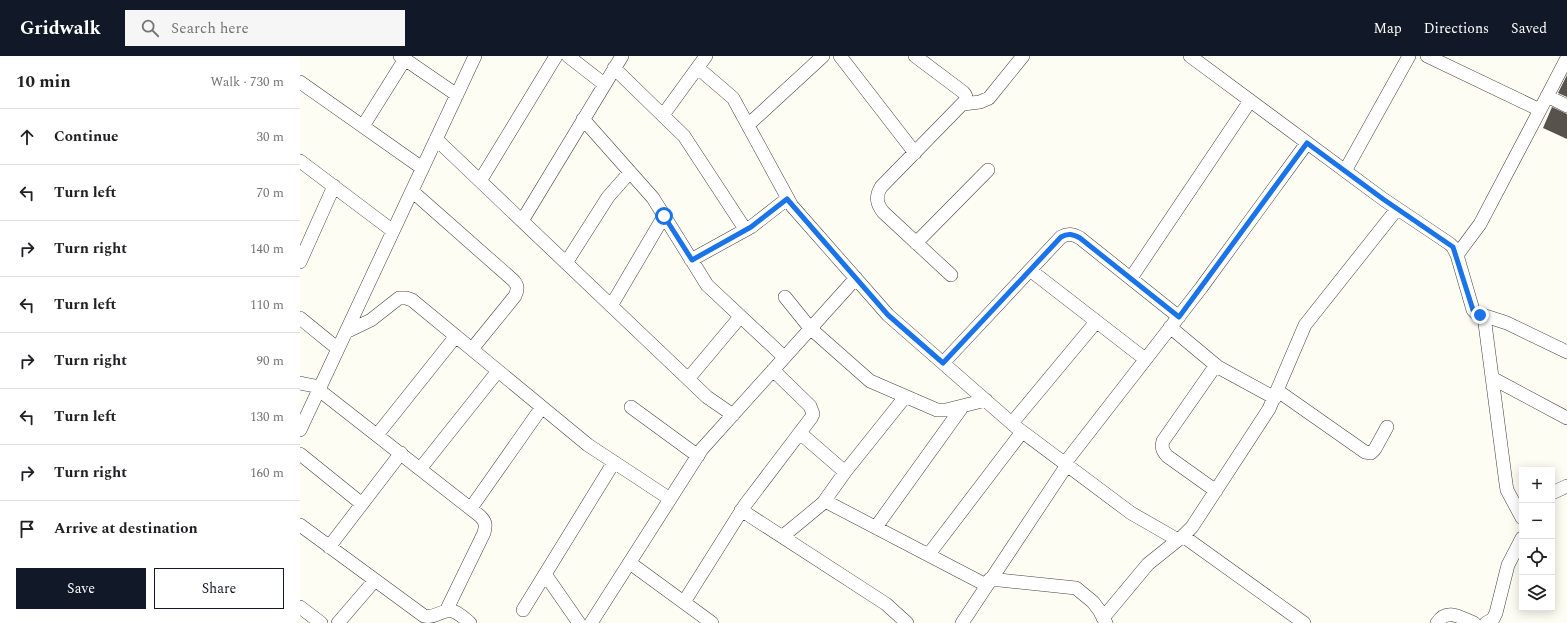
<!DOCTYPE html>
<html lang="en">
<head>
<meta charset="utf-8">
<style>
	:root { --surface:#fff; --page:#f6f6f6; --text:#202124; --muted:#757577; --line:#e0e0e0; --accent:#111827 }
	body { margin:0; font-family:Spectral,serif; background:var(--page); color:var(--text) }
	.controls { position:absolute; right:12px; bottom:12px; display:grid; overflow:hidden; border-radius:0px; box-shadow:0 2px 10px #0003 }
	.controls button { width:36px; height:36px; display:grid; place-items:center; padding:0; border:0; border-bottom:1px solid var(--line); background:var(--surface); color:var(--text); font:20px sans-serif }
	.stop { position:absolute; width:12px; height:12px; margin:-9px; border:3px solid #1a73e8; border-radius:50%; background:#fff }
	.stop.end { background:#1a73e8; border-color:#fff; box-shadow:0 1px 4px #0008 }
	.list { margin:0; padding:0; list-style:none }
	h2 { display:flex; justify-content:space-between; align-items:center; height:52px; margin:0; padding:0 16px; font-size:17px }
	h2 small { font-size:13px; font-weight:400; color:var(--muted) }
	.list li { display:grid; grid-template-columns:26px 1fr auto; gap:12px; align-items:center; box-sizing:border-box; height:56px; padding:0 16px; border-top:1px solid var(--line) }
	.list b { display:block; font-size:15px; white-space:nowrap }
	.list em { font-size:13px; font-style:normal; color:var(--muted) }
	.actions { display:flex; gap:8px; padding:12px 16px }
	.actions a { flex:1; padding:9px 0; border:1px solid var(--accent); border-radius:0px; text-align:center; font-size:14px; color:var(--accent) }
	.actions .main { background:var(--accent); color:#fff }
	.icon { flex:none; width:22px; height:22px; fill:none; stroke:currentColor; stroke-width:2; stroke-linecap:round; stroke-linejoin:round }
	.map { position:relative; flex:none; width:1267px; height:567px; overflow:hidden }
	header { display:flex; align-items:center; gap:24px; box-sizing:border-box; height:56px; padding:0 20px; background:var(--accent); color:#fff }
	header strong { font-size:19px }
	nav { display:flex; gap:22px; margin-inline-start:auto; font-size:14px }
	.search { width:280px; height:36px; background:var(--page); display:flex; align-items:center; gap:10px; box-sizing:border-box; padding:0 14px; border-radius:0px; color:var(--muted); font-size:15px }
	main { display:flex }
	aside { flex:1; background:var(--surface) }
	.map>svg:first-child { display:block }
	.building { fill:#58524d }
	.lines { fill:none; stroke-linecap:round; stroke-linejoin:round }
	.minor-casing { stroke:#434343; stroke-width:14 }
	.minor { stroke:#fff; stroke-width:13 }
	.route { stroke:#1a73e8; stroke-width:5 }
</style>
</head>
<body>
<header>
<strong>Gridwalk</strong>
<div class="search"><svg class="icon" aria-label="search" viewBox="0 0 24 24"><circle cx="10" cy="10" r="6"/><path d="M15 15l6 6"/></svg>Search here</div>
<nav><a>Map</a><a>Directions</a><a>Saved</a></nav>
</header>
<main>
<aside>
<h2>10 min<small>Walk · 730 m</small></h2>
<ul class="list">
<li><svg class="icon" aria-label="ahead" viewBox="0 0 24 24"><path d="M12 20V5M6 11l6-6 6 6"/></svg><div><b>Continue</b></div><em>30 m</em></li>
<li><svg class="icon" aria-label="left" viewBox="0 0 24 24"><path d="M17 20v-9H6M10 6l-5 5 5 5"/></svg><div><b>Turn left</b></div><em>70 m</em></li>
<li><svg class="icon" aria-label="right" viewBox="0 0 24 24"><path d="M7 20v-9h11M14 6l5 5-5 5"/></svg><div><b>Turn right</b></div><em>140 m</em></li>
<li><svg class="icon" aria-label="left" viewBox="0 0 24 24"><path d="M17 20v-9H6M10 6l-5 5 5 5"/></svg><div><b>Turn left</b></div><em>110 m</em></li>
<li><svg class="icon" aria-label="right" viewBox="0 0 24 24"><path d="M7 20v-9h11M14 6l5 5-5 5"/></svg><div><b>Turn right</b></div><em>90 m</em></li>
<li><svg class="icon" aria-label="left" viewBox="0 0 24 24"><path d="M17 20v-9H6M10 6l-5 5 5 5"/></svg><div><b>Turn left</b></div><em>130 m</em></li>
<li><svg class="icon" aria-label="right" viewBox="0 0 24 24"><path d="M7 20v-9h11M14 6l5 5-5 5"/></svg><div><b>Turn right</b></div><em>160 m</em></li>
<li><svg class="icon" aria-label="arrive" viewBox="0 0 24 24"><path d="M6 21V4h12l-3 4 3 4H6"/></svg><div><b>Arrive at destination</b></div></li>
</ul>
<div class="actions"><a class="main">Save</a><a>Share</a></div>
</aside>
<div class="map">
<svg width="1267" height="567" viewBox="0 0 1267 567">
	<rect width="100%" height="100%" fill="#fefdf4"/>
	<path class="building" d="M1267,19V41L1258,37Z
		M1252,51L1267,58V83L1243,72Z"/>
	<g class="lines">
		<g class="minor-casing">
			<path id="minor" d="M100,0L157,39
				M268,0L304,28
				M540,0L615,97
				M615,0L663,36C666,39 667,41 665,45L581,131C575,141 577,148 583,156L651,219
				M890,0L1083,143L1150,188L1153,191L1157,199
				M1127,0L1240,54L1180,168L1157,199L1173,254L1176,257L1207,267L1267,296
				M314,12L384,80L443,170L449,172L451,171L487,143
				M398,12L433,42L492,150L588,259L716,371L831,457L878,484
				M0,26L122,112
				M1247,40L1267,50
				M663,48L680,46L689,42L723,0
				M1240,54L1267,2
				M363,59L406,0
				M283,63L353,142L407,229L484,301
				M448,69L523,0
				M63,70L105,3
				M136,83L407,341L433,359
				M0,105L93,175
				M1045,115L1109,0
				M180,125L256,0
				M112,135L214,225C218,230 218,233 215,240L172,293
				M222,165L322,0
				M616,187L688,114
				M391,204L449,172
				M0,206L34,130
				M266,207L308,141L330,116
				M730,214L845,303
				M831,222L950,45
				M485,241L510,272L570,325L637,354H646L686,344
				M311,250L364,160
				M1184,260L1206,428L1207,434L1222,462
				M0,262L38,293
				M870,271L918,311L975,342
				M46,276L71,264L99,242H106L112,244L288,389L370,443
				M643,307L761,181C768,177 773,178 780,182L879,261
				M916,309L863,385C861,392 863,395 867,400L916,435
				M1192,322L1267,362
				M388,323L440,261
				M0,327L20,331
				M19,334L180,460C186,466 186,469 184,477L146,555
				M978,335L1065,396L1071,397L1075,393L1087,371
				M331,351L398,400
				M712,367L796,266
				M0,374L175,0
				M500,377L545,416
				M77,379L156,280
				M0,398L62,448
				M765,407L901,232L1007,87
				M120,413L198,315
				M1252,437L1267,430
				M525,445L686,529
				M171,452L242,351
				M441,454L586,548L607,567
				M0,469L124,560C135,563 142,553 152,555C158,556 165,563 170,567
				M576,471L663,350
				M483,480L523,447L545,416L605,341
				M883,480L1004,567
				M29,491L101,397
				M629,498L722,376
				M330,507L412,567
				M245,518L279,567
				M690,523L776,532L793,546L799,554L806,567
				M384,546L445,449L511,362L513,358L510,350L473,314
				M0,551L21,567
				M223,554L314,406
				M803,562L848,508L883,480L892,471L969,353L1005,269L1097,153
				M38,567L75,524
				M291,567L402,393L556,222
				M662,567L767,409
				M1137,567C1147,551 1161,562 1174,567
				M1186,567L1193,563L1196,557L1208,509L1222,482"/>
		</g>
		<use href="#minor" class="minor"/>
	</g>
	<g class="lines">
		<path class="route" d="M364,160L392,204L451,171L487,143L588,259L643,307L761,181C768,177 773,178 780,182L879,261L1007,87L1083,143L1153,191L1173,254L1180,259"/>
	</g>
</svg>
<div class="controls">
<button>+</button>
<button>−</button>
<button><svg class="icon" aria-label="locate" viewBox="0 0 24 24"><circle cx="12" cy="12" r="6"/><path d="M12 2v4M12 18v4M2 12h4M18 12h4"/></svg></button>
<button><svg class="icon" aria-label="layers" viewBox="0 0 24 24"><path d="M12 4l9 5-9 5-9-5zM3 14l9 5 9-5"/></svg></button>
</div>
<div class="stop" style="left:364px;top:160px"></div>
<div class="stop end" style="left:1180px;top:259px"></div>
</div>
</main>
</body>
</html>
